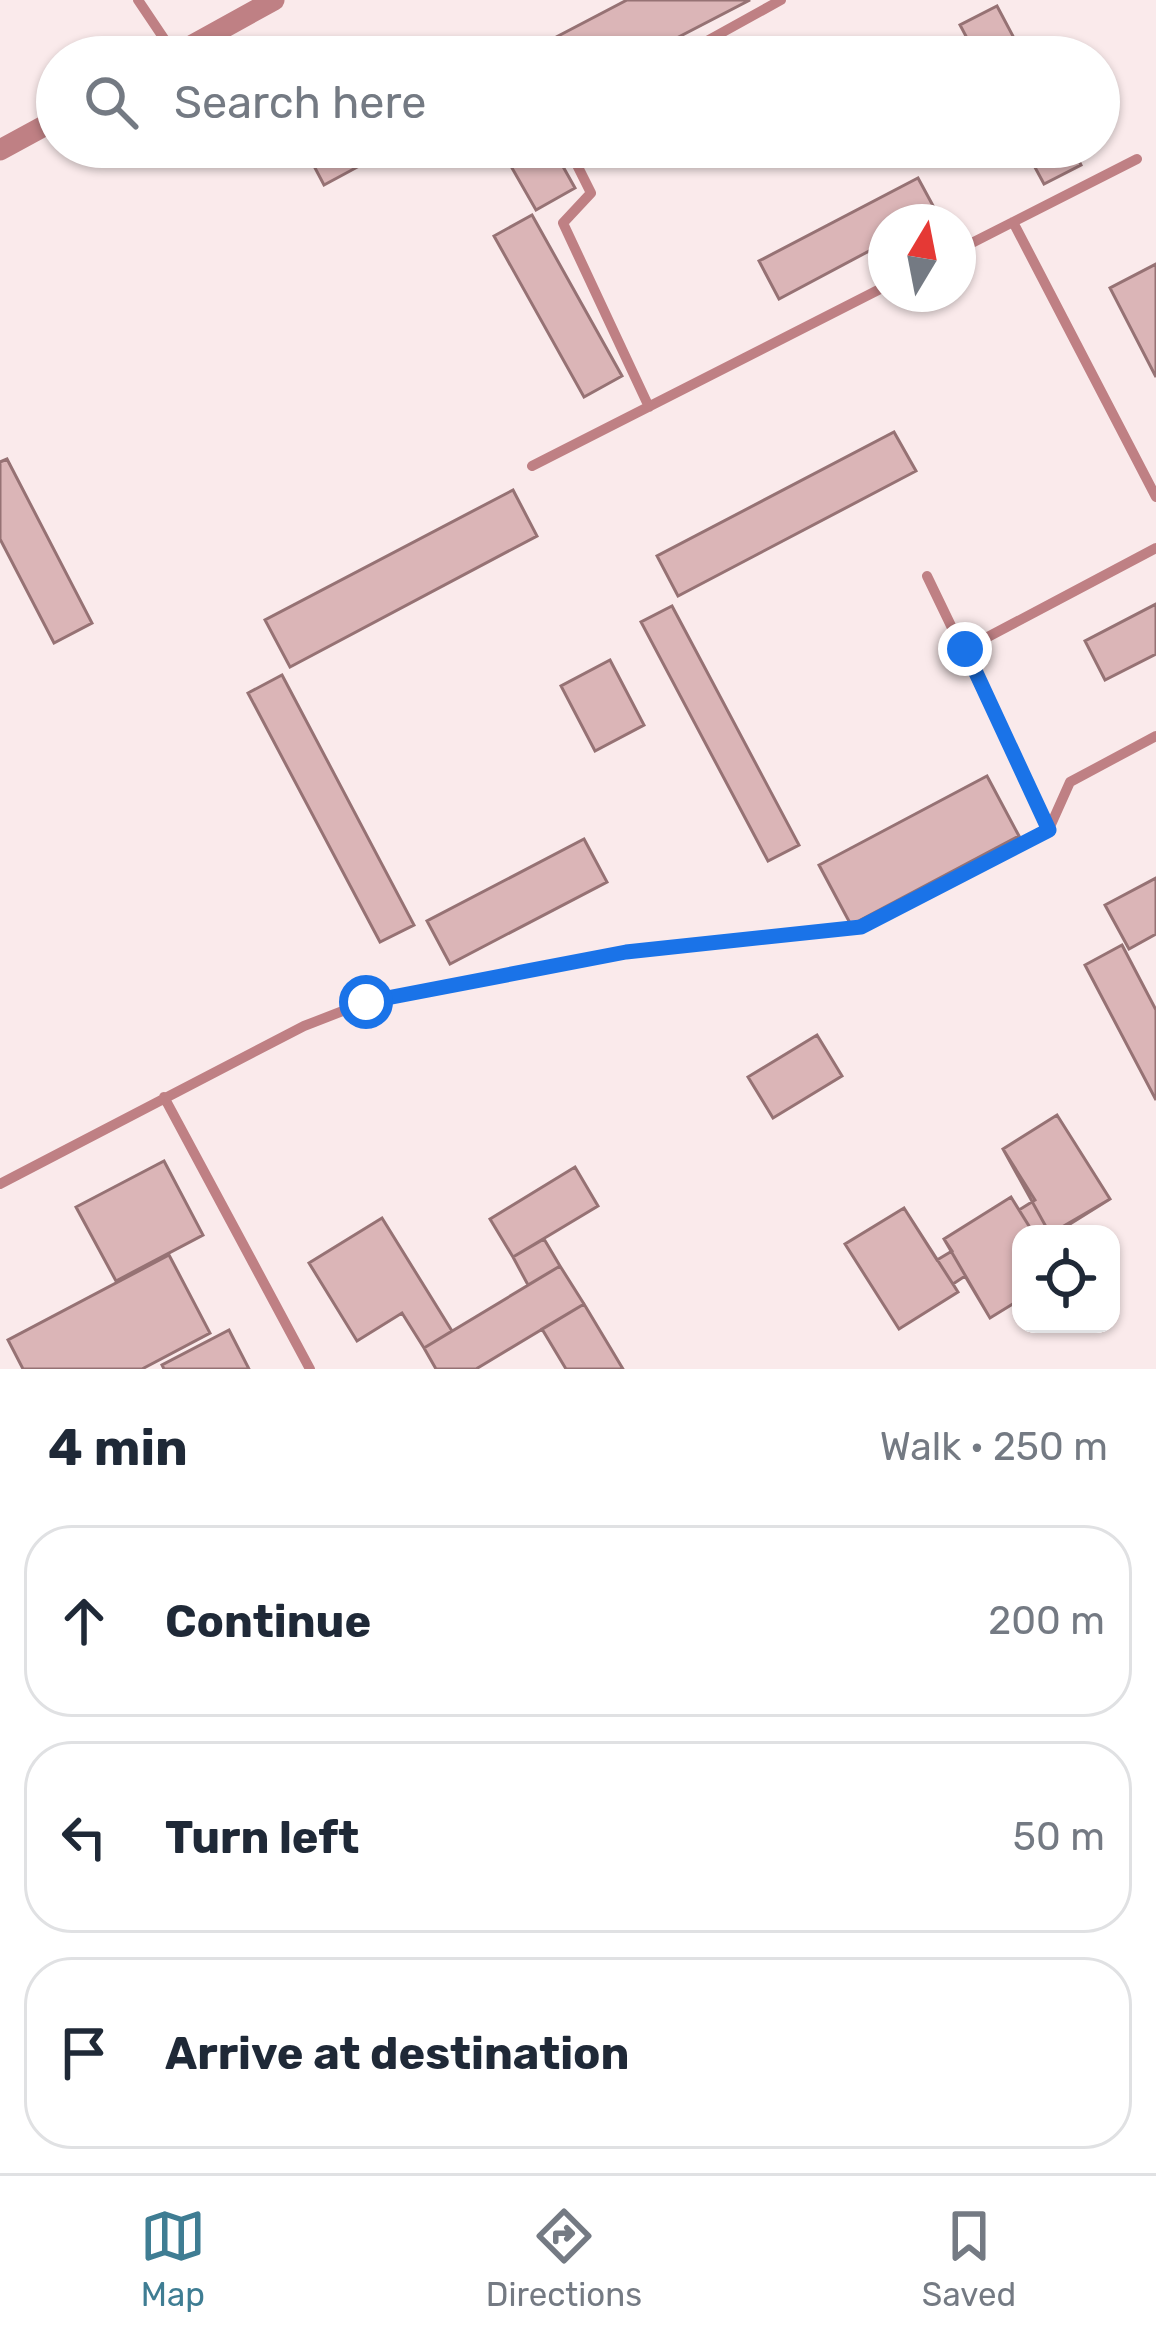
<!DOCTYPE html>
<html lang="en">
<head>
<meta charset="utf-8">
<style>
	:root { --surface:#fff; --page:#f2f2f3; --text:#1f2937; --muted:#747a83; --line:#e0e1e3; --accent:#3f7d93 }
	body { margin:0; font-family:Rubik,sans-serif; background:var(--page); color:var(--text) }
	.controls { position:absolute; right:36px; bottom:36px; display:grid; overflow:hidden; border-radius:24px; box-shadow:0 3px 9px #0004 }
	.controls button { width:108px; height:108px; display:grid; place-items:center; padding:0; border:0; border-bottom:3px solid var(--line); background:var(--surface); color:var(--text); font:60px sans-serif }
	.compass { position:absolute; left:868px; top:204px; width:108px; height:108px; border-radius:50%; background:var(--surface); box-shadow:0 3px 9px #0004; rotate:10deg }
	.stop { position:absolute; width:36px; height:36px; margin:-27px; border:9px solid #1a73e8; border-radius:50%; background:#fff }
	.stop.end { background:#1a73e8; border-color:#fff; box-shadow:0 3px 12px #0008 }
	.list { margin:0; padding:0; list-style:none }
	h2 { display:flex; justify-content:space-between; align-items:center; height:156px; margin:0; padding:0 48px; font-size:51px }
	h2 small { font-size:39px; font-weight:400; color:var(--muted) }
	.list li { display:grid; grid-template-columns:78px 1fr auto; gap:36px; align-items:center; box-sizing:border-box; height:192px; margin:0 24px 24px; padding:0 24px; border:3px solid var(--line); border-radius:48px }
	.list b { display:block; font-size:45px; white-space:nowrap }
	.list em { font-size:39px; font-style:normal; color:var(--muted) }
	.icon { flex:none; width:66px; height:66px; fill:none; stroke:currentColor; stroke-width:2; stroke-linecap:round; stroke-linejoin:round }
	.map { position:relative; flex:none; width:1156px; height:1369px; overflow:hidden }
	.search { position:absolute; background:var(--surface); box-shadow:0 3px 9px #0004; left:36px; right:36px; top:36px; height:132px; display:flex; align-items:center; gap:30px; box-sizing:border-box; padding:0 42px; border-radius:66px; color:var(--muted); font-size:45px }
	.sheet { height:804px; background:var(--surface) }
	nav { display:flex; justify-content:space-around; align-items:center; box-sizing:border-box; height:168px; border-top:3px solid var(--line); background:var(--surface); font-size:33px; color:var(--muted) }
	nav a { display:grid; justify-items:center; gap:6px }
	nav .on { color:var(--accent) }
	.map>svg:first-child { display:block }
	.building { fill:#dbb5b7; stroke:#967274; stroke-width:3 }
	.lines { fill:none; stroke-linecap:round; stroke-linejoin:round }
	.service { stroke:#bf8084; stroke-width:10 }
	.minor { stroke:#bf8084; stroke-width:21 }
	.route { stroke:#1a73e8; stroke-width:15 }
</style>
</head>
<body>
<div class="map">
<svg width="1156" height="1369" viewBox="0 0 1156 1369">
	<rect width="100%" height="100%" fill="#faeaeb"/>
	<path class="building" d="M627,0H750L640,57H518Z
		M997,6L1024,57H977L960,25Z
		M304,147H354L363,164L324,185Z
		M500,147H552L575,188L536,210Z
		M1024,147H1072L1081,165L1044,184Z
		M918,178L938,215L925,222H886V242L779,299L759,261Z
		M532,215L622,376L584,397L494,236Z
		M1156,264V377L1110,288Z
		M894,432L916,471L678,596L657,556Z
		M7,459L92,623L54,643L0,539V462Z
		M513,490L537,536L290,667L265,620Z
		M1156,604V654L1105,680L1085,641Z
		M672,606L799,845L768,861L641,622Z
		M610,660L644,725L595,751L561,686Z
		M282,675L414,925L380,942L248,693Z
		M987,776L1019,836L851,925L819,865Z
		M584,839L607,882L450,964L427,921Z
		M1156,878V934L1129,949L1105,905Z
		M1122,945L1156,1010V1100L1085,965Z
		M817,1035L842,1076L773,1118L748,1077Z
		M1057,1115L1110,1199L1054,1234L1045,1228L1021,1234V1299L990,1318L965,1276L953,1284L958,1292L899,1329L845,1244L904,1208L937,1260L952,1251L944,1239L1011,1197L1019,1210L1035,1200L1003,1149Z
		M1057,1115L1110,1199L1050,1234L1003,1149Z
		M164,1161L203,1235L116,1281L76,1207Z
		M575,1167L598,1206L513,1257L490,1219Z
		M1011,1197L1034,1234H1021V1299L990,1318L944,1239Z
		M904,1208L958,1292L899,1329L845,1244Z
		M382,1218L452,1331L424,1348L402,1313L357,1341L309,1263Z
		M544,1239L560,1266L528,1285L513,1257Z
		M169,1255L210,1333L142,1369H23L8,1340Z
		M560,1266L584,1304L476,1369H436L424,1348Z
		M584,1304L623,1369H566L542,1329Z
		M229,1330L249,1369H164L162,1365Z"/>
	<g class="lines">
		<path class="service" d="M138,0L175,55
			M678,57L781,0
			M568,147L591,193L563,223L649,407
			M1013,222L1156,497
			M958,250L1137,159
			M532,466L886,286
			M927,576L1049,829
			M965,649L1156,548
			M164,1097L310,1369
			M0,1184L304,1026L366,1002L627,952L861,927L1049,829L1070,782L1156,736"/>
		<path class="minor" d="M171,57L274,0
			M0,150L57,119"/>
	</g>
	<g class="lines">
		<path class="route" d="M366,1002L626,952L861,927L1049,830L965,649"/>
	</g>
</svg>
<div class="controls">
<button><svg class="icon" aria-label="locate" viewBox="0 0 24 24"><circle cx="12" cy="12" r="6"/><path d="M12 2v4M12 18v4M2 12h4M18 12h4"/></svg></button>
</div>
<svg class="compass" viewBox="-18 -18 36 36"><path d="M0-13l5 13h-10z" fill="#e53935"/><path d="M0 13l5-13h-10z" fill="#747a83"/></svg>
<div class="stop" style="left:366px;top:1002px"></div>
<div class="stop end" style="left:965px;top:649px"></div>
<div class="search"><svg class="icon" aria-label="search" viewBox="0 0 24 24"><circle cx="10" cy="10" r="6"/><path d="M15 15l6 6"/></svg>Search here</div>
</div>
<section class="sheet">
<h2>4 min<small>Walk · 250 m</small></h2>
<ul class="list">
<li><svg class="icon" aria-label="ahead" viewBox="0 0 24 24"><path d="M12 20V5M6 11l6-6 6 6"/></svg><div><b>Continue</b></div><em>200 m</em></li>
<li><svg class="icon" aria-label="left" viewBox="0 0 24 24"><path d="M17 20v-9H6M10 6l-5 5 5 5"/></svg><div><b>Turn left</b></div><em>50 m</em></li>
<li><svg class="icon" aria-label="arrive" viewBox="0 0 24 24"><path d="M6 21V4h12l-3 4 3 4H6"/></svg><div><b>Arrive at destination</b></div></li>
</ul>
</section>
<nav>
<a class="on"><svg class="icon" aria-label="map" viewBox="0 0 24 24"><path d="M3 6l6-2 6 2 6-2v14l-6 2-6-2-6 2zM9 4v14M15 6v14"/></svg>Map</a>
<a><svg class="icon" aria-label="directions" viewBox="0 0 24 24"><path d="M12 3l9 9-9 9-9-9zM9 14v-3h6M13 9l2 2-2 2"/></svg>Directions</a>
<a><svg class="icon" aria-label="saved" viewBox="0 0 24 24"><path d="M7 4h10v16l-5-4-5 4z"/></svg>Saved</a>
</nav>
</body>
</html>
